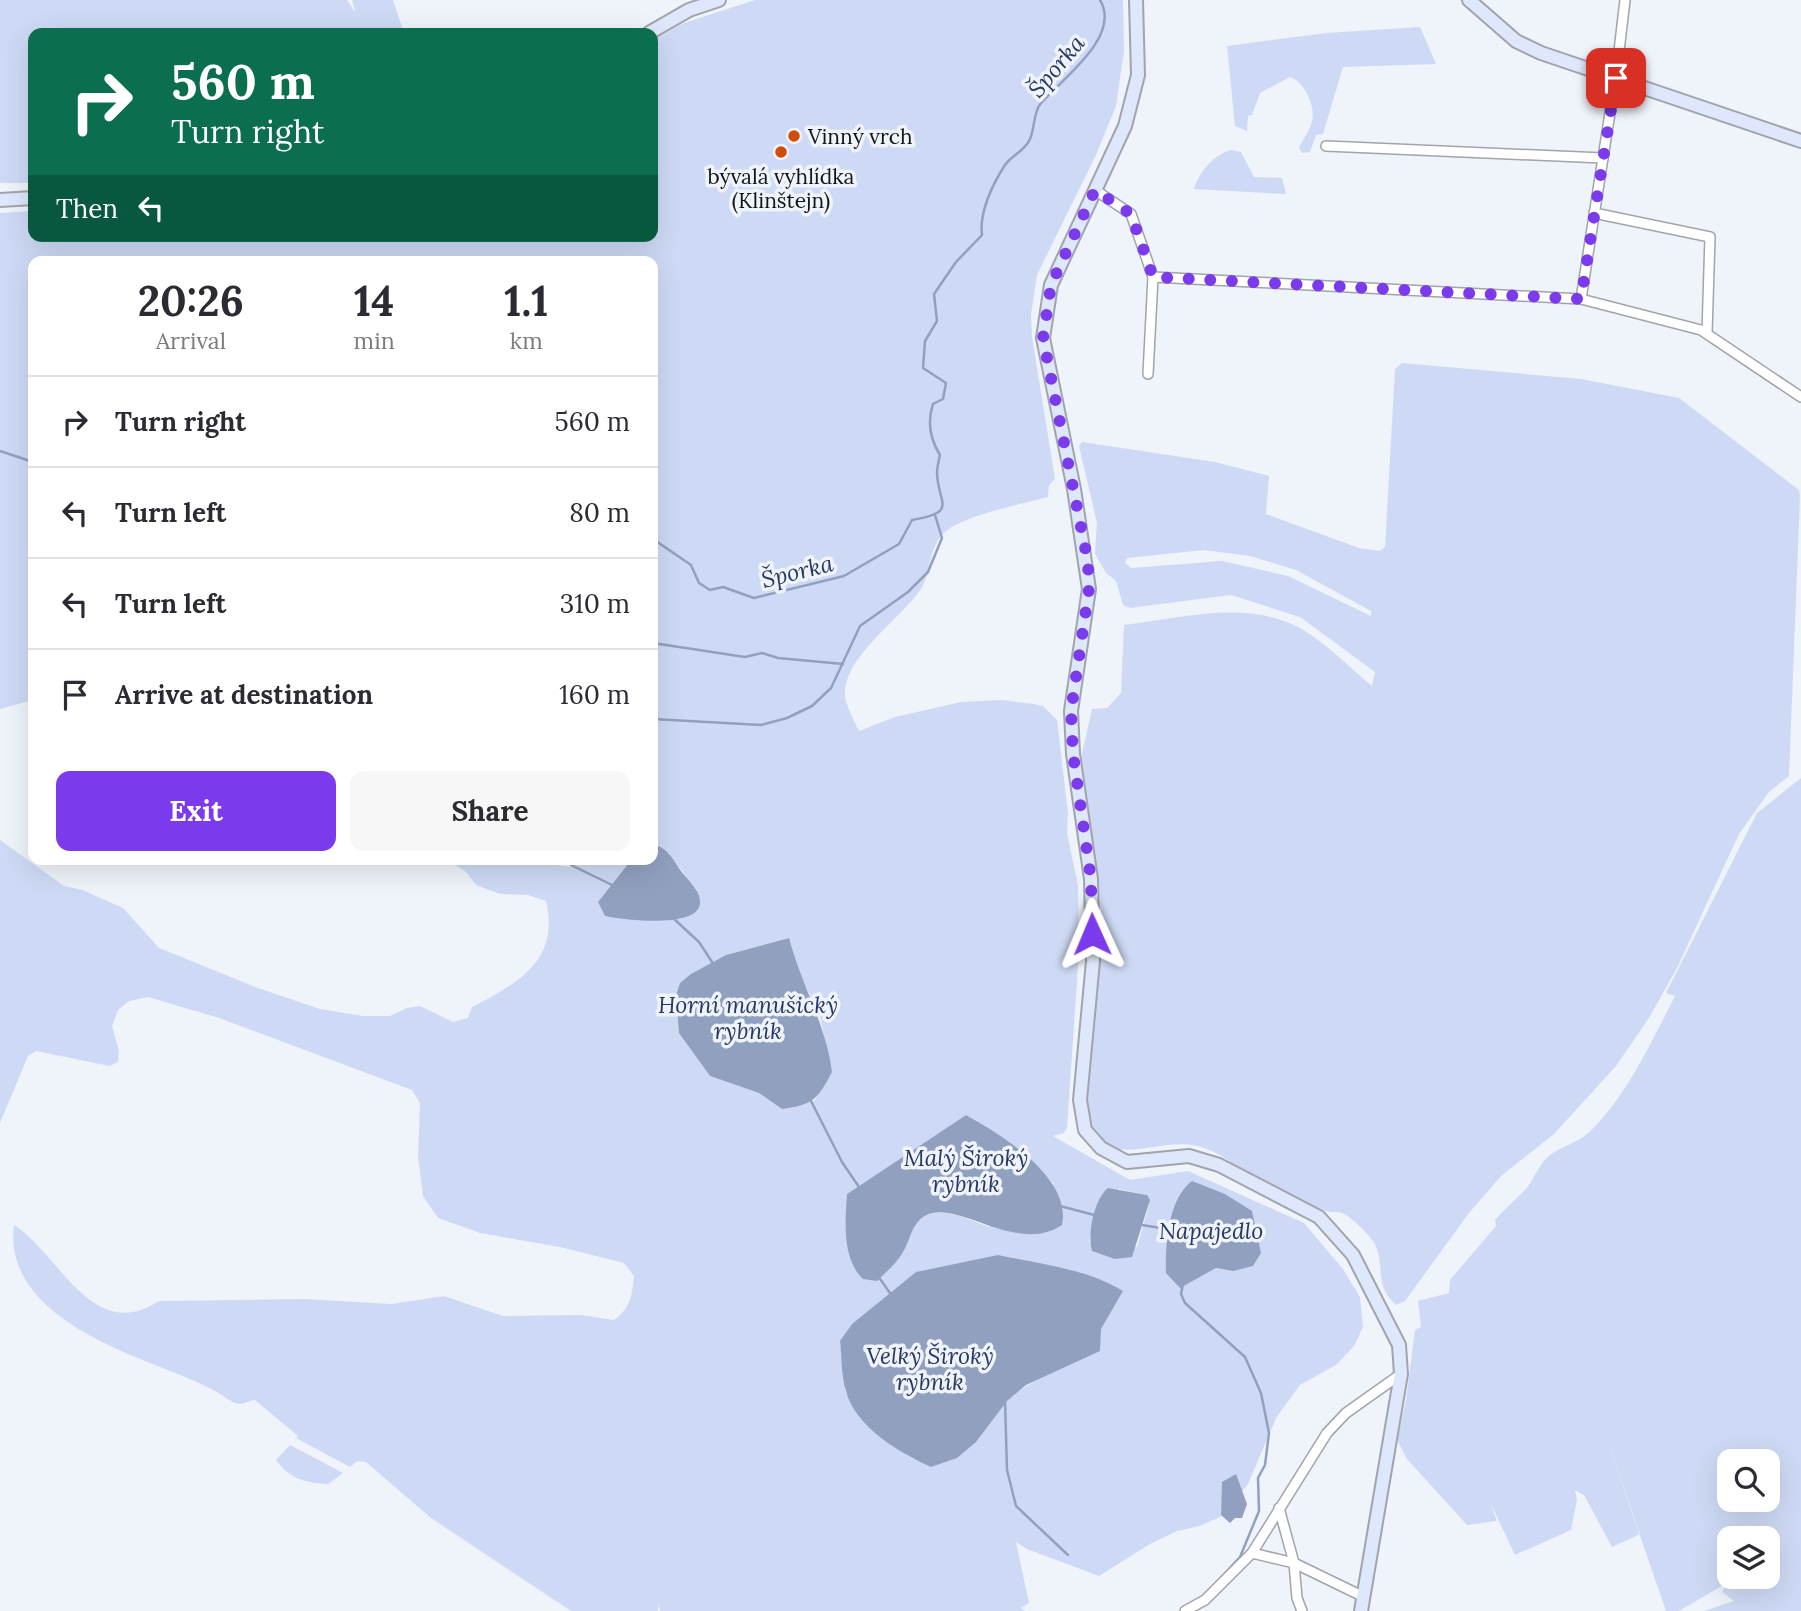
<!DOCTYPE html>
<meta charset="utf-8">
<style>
:root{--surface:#fff;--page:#f7f7f7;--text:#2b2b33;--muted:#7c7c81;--line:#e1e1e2;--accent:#7c3aed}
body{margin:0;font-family:Lora,serif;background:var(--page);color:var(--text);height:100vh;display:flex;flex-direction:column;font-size:26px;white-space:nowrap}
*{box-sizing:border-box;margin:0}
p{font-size:23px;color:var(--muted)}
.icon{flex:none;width:38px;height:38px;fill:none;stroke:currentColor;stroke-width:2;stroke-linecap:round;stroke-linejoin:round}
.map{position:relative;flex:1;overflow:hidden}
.side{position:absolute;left:28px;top:256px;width:630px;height:609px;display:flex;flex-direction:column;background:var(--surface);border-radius:14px;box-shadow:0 7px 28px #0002}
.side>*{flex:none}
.banner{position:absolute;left:28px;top:28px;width:630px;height:214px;border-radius:14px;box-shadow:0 7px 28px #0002;background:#0b6e4f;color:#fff;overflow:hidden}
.fabs{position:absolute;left:1717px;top:1449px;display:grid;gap:14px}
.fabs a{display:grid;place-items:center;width:63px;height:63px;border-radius:14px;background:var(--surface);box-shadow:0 7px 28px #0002;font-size:35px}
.pin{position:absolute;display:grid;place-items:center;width:60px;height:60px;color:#fff;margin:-30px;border-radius:14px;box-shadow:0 4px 10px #0006}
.me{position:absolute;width:77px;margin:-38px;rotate:359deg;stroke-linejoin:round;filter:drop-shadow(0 0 5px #0008)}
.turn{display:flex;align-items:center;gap:24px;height:147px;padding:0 28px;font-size:32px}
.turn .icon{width:91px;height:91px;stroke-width:2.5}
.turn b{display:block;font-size:49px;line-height:60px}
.then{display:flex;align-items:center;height:66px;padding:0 28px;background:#0003;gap:14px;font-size:26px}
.eta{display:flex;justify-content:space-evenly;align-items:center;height:119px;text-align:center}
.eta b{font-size:42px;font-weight:700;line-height:49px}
.primary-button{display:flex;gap:14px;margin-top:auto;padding:14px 28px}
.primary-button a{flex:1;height:80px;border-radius:14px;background:var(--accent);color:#fff;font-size:28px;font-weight:700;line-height:80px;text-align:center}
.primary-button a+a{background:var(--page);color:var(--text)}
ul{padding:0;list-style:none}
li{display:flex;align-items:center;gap:21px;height:91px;padding:0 28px;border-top:2px solid var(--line)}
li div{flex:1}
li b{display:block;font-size:26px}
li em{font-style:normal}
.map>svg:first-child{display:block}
</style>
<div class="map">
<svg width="1801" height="1611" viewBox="0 0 1801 1611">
<rect width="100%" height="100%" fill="#eff3fa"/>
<g fill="#cedaf5" fill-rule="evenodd">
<path d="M0 0H347L355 12 352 0H393L404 33H33V183H0Z"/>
<path d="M755 0H1123L1124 51 1116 106 1095 157 1037 275 1031 315 1032 337 1055 479 1049 485 1048 497C1022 504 966 515 946 531 928 546 932 571 921 589 900 619 848 654 845 690 844 704 853 718 859 731L895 717 961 702 1001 700 1034 704 1043 706 1057 720 1068 813 1067 833 1078 885 1079 951 1067 1128 1064 1133 1053 1136 1130 1180 1188 1171 1304 1223 1343 1269 1360 1297 1363 1327 1354 1346 1336 1365 1300 1385 1276 1418 1248 1484 1224 1515 1200 1526 1177 1531 1150 1544 1099 1576 1027 1549 1016 1542 1029 1603 1021 1608 1025 1611H660L658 1604V1611H571L431 1518 366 1462 357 1461 350 1467 296 1438 298 1436 255 1400C250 1400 244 1404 241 1404 235 1405 226 1398 222 1395 207 1386 190 1379 173 1372 112 1348 3 1309 14 1225 59 1253 92 1345 159 1301L303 1299 392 1304 444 1296 503 1316 581 1315 614 1320C631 1308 632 1295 634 1276L624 1263 560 1247 480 1233 438 1218 423 1196 418 1156 420 1103 412 1090 219 1018 148 997 129 1001 118 1010 112 1026 119 1051 118 1062 110 1066 36 1051 28 1056 0 1123V840L64 886 82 890 123 908 159 948 258 988 320 1009 363 1016H390L407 1008 420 1006 453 1022 468 1018 472 1007C519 983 560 960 546 901L528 895 500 894 476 885 466 872 446 859H526L570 867 586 859H632L598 902 605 916 680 919 697 890 668 853 653 846V261H33V700L0 709V213L33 211V236H653V40L684 23ZM788 938 798 971 819 1012 832 1072 814 1101 782 1109 759 1093 710 1076 693 1052 680 983 726 955ZM966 1115 1031 1161 1054 1184 989 1227C964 1218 931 1199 913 1228L847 1194ZM1184 1187 1258 1243 1261 1253 1233 1271 1216 1268 1192 1281ZM1119 1189 1147 1195 1149 1205 1137 1247 1089 1242 1098 1201ZM998 1255C1036 1262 1091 1270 1123 1291 1104 1323 1087 1345 1057 1368 1040 1380 1022 1386 1007 1401 976 1434 981 1450 931 1467L908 1456 888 1441 846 1393 840 1342 852 1324 872 1310Z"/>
<path d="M1420 27 1436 64 1343 67 1323 134 1316 135 1310 152 1302 153 1299 147C1304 138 1310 130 1312 121 1316 106 1304 81 1290 77L1260 93 1252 115 1248 116 1247 131 1235 126 1227 46 1326 33Z"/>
<path d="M1231 150 1241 152 1254 177 1282 178 1286 194 1194 189C1200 171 1213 155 1231 150Z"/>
<path d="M1402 363 1581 379 1679 398 1799 490 1800 496 1789 776 1769 792 1739 834 1677 968 1649 1018 1616 1066 1554 1134 1501 1176 1469 1213 1405 1301 1396 1305C1374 1286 1385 1268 1376 1246 1371 1236 1352 1217 1342 1213 1337 1211 1331 1213 1326 1211 1300 1203 1272 1186 1248 1173 1235 1166 1222 1154 1207 1149 1156 1128 1101 1188 1084 1099L1101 909 1081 758 1092 709 1107 708 1121 693 1124 625C1181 618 1246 599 1300 628 1326 643 1349 667 1372 686L1375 672 1300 617 1231 595 1130 608 1123 605 1116 581 1106 573 1095 554 1097 523 1079 446 1082 442 1215 462 1269 476 1266 514 1359 548 1380 551 1385 547 1395 369ZM1204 550 1250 556 1296 570 1371 611V616L1288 576 1222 561 1131 568 1125 563 1127 558Z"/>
<path d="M1801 778V1611H1704L1734 1601 1722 1592 1727 1583 1679 1611H1666L1603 1428 1640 1534 1612 1547 1584 1495 1575 1490 1577 1500 1571 1530 1515 1555 1490 1502 1497 1521 1467 1525 1407 1459 1397 1440 1406 1400 1415 1330 1421 1327 1418 1301 1449 1293 1450 1280 1496 1226 1495 1220C1503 1210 1523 1194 1529 1185 1536 1175 1539 1164 1550 1155 1562 1146 1577 1143 1588 1133 1624 1101 1653 1039 1675 996L1666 993 1757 813ZM1729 1461H1768V1500H1729ZM1729 1538H1768V1577H1729Z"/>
<path d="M290 1445 343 1473 328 1484C305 1483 290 1479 276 1460Z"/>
</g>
<g fill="#92a0bf">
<path d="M655 845C668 848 674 861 681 871 688 880 701 891 700 903 699 929 623 920 605 916L598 902 632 859H653Z"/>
<path d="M789 938C801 984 826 1024 832 1072 818 1099 813 1105 782 1109L759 1093 710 1076 679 1033 676 995 680 983 691 974 726 955Z"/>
<path d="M966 1115C1002 1135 1072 1178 1062 1225 1017 1256 955 1197 925 1216 911 1224 911 1239 903 1252 897 1263 886 1272 877 1281L863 1279C842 1259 845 1222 847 1194Z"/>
<path d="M1192 1181 1225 1194 1252 1211 1261 1253 1253 1266 1233 1271 1216 1268 1180 1288 1166 1273C1165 1245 1168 1199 1192 1181Z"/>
<path d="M1108 1188 1147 1195 1150 1200 1132 1257 1115 1259 1092 1251C1087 1234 1094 1199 1108 1188Z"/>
<path d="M998 1255C1038 1263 1088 1269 1123 1291L1101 1329 1100 1351 1026 1385 1007 1401 976 1442 957 1458 931 1467C900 1453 855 1427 846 1391 841 1376 842 1357 840 1341L852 1324 916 1272Z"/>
<path d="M1236 1474 1247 1504 1242 1518H1235L1230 1523 1221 1515 1222 1482Z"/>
</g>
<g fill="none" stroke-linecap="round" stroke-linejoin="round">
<g stroke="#92a0bf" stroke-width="2.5">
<path d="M0 451 33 462"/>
<path d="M653 539 691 565 699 583 710 590 723 587 754 598 844 576 899 544 912 520C959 512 938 504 937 473 937 467 939 460 940 455 930 439 927 422 933 404L943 399 946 383 923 368 925 341 937 321 934 294 956 262 982 235C979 213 992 185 1005 165 1011 156 1026 150 1030 139 1035 128 1033 112 1041 103 1062 79 1122 36 1100 0"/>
<path d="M653 643 745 657 762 653 778 658 843 664"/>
<path d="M653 719 761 725 787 718 812 706 831 688 860 626 908 592 928 572 942 538 935 515"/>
<path d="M571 865 612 885"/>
<path d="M673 918 699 942 714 965"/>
<path d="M811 1101 842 1162 859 1187"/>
<path d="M1060 1206 1098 1216"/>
<path d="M1142 1225 1173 1230"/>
<path d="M878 1276 892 1296"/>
<path d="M1183 1284 1181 1294 1185 1303 1245 1357 1261 1393 1269 1433 1265 1465 1258 1478 1259 1511 1240 1557 1215 1584"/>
<path d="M1005 1400 1007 1470 1016 1506 1068 1555"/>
<path d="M1200 1600 1211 1588"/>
</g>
<g stroke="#a1a4ab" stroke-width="12">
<g id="street">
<path d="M1326 146 1603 158"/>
<path d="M1095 190 1131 214 1153 277 1581 299 1701 330 1801 397"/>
<path d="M1594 213 1710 237 1707 333"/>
<path d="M1581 299 1617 68 1625 0"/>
<path d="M1148 374 1153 277"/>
<path d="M1279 1508 1294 1563 1297 1598 1302 1611"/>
<path d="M1252 1553 1294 1563 1362 1596"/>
<path d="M1185 1611 1205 1600 1252 1553 1327 1433 1346 1413 1401 1374"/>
</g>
</g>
<g stroke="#a1a4ab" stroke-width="16">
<g id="secondary">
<path d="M1136 0 1138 75 1125 126 1051 285 1043 338 1074 489 1089 589 1071 711 1073 754 1091 879 1093 961 1080 1100 1085 1130 1101 1148 1127 1162 1189 1156 1219 1165 1319 1217 1353 1255 1399 1345 1401 1374 1361 1611"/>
<path d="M1469 0 1516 41 1541 53 1801 141"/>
<path d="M649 33 689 10 719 0"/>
<path d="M0 200 33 198"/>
</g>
</g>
<use href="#street" stroke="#fff" stroke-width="9"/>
<use href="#secondary" stroke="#dee7fb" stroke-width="12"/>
</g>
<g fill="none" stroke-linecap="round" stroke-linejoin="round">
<path stroke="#7c3aed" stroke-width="12" stroke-dasharray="0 21.6" d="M1092 934 1091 879 1073 754 1071 711 1089 589 1088 562 1043 338 1051 285 1095 190 1131 214 1153 277 1581 299 1616 78"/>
</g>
<g fill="#d14c09" stroke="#eff3fa" stroke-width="2.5">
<circle cx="794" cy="136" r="7"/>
<circle cx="781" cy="152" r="7"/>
</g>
<g text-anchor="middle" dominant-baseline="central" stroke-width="7" stroke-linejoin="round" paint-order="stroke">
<g font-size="21" fill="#121416" stroke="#eff3fa" text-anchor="start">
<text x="808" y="136">Vinný vrch</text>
<text x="781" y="176" text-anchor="middle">bývalá vyhlídka<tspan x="781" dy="24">(Klinštejn)</tspan></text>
</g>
<g font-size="23" font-style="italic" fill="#273863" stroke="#eff3fa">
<text transform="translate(1056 66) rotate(-50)">Šporka</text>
<text transform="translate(797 571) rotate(-14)">Šporka</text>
<text x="748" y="1004">Horní manušický<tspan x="748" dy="26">rybník</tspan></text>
<text x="966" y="1157">Malý Široký<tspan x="966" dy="26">rybník</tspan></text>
<text x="1211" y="1230">Napajedlo</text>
<text x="930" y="1355">Velký Široký<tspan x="930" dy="26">rybník</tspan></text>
</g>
</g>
</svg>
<div class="fabs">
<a><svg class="icon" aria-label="search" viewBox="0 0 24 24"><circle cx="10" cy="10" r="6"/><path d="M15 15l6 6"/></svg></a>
<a><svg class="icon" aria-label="layers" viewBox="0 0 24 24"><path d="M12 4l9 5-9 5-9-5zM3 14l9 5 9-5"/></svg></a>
</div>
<div class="pin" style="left:1616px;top:78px;background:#d93025"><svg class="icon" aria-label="arrive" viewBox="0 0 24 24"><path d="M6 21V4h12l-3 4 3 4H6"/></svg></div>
<svg class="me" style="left:1092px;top:934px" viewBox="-20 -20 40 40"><path d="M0-17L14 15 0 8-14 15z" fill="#7c3aed" stroke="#fff" stroke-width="4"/></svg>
<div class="banner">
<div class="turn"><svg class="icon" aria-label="right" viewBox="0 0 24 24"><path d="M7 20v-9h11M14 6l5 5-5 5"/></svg><div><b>560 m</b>Turn right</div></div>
<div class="then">Then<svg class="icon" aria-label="left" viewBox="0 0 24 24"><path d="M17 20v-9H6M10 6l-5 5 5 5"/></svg></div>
</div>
<section class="side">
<div class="eta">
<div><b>20:26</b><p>Arrival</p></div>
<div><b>14</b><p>min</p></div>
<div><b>1.1</b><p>km</p></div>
</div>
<ul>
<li><svg class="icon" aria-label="right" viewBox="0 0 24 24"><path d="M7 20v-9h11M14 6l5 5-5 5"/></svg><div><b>Turn right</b></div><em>560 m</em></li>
<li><svg class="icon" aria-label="left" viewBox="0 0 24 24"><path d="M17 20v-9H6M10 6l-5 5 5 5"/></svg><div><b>Turn left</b></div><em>80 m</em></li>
<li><svg class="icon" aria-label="left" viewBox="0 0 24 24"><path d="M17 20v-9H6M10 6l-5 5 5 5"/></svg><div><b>Turn left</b></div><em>310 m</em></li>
<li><svg class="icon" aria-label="arrive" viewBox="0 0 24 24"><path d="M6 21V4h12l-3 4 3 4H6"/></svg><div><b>Arrive at destination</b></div><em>160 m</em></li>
</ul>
<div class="primary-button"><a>Exit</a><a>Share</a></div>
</section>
</div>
